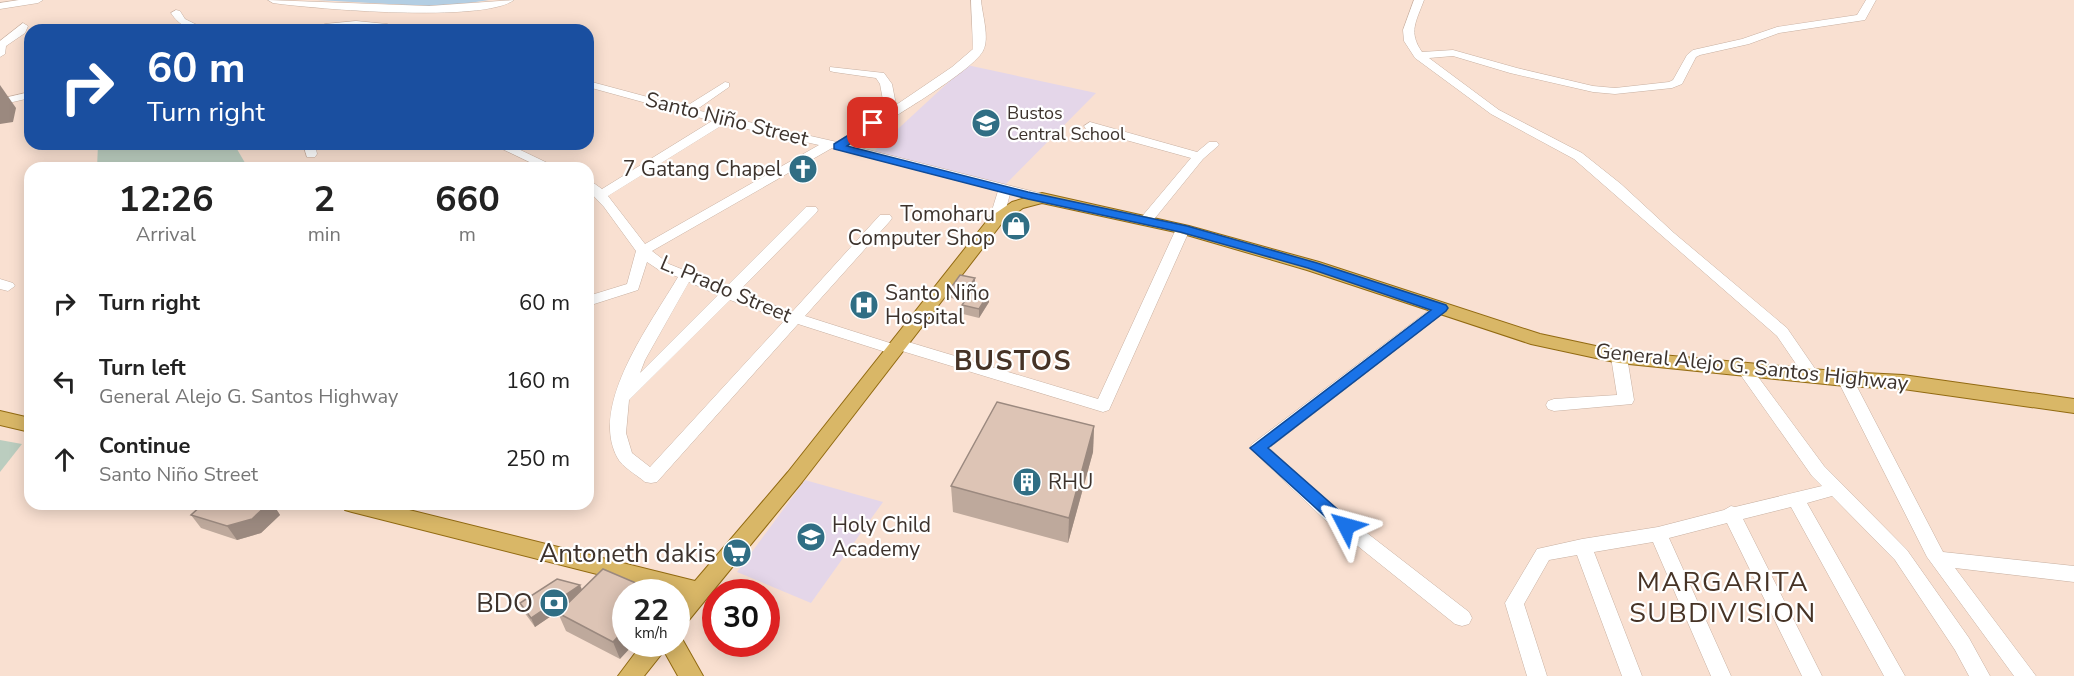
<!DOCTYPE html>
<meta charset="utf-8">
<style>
:root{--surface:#fff;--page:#f2f2f2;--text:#222;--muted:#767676}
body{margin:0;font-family:"Nunito Sans",sans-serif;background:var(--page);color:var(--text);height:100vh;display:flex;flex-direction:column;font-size:22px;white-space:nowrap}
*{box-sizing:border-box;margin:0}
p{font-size:20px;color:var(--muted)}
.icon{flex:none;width:33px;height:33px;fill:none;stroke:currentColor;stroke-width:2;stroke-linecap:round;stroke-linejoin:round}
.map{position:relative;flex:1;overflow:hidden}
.panel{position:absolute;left:24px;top:162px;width:570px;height:348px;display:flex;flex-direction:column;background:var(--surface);border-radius:18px;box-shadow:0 3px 15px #0003}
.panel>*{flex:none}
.guide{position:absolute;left:24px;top:24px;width:570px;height:126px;border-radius:18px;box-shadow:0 3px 15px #0003;background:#1a4fa0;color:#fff;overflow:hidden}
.speed{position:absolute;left:612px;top:579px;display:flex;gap:12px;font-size:30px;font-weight:700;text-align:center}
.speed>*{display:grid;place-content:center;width:78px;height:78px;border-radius:50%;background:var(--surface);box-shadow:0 3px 15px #0003;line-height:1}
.speed small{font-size:15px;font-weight:400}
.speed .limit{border:9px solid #d22;background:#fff;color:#111}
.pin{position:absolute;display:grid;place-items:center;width:51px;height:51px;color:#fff;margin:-26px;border-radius:12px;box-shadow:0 3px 9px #0006}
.me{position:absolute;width:66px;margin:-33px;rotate:309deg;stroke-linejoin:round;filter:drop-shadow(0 0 4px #0008)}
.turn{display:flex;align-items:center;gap:21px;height:126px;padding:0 24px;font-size:27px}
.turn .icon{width:78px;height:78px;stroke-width:2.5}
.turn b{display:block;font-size:42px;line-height:51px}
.eta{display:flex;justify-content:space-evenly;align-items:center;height:102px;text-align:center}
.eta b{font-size:36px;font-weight:700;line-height:42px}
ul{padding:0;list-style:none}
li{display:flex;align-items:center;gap:18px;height:78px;padding:0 24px}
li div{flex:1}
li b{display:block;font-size:22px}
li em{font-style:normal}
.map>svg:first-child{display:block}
</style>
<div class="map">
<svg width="2074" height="676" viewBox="0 0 2074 676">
<rect width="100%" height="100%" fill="#f9e0d1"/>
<g fill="#e4d6e9">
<path d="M967 65 1096 93 1004 186 873 152Z"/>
<path d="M805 480 883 502 811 603 737 572Z"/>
</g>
<g fill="#bbcdbf">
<path d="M98 144H234L248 168H97Z"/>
<path d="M0 440 22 444 0 472Z"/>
</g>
<path fill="#b3cee3" d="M317 0H489L442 7Z"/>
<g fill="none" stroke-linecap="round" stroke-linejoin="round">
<g stroke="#c8b0a1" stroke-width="1">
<g id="minor">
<path d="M19 0H43L38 3 0 9V3Z"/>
<path d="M268 0 429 6 514 0C483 23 316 9 273 3Z"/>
<path d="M971 0H981C982 14 990 38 983 51 970 74 876 127 849 145L1047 195 1048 198 1047 201 1042 202 1010 194 1003 220 996 224 989 220 998 191 832 148 652 251 669 264 726 287 806 207H816L818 210 816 213 738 292 792 312 880 215H890L892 218 890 221 805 316 893 344 900 340 905 341 1098 399 1176 229 1183 225 1188 226 1190 229 1109 410 1103 412 902 351 895 355 798 324 657 482 651 483 645 482C637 475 622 467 617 457 589 404 652 322 678 277L659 270 647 262 638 290 588 306V296L627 284 636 251 604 207 588 190V179L602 189 712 121 588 87V81L685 107 725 82 729 83V87L696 110 837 142 885 111 880 84 876 78 834 72 830 71V67L884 73 892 84 896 105 952 67 973 49ZM724 124 819 145 645 244 608 196ZM689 282 718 295 640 373 645 360ZM730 300 785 320 650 467 632 453 626 433 629 400Z"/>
<path d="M1414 0H1424C1416 22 1408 32 1422 52L1453 50 1517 68 1593 86 1615 88 1669 82 1673 80 1687 55 1693 50 1742 39 1777 27 1857 15 1866 0H1876L1865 20 1779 33 1749 44 1700 55 1696 57 1682 84 1672 88 1615 94 1593 92 1510 73 1453 56 1429 58 1499 110 1582 153 1621 184 1674 233 1787 328 1820 376 1817 380H1807L1777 336 1574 159 1491 114 1415 58 1404 41 1403 30Z"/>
<path d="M176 10 180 11 185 19 207 30C191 30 180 27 171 13Z"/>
<path d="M356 21 387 24 403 30 356 27 309 30 325 24Z"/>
<path d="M23 23 28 26 25 33 6 46 5 54 0 57V41Z"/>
<path d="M144 25 152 30H140V26Z"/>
<path d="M30 92V98L0 105V99Z"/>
<path d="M1090 122 1197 152 1209 142H1217L1219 145 1203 159 1151 223 1146 224 1139 220 1191 158 1086 129 1084 126Z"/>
<path d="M303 144H315L317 154 315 157H307Z"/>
<path d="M492 144H508L558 168H542Z"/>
<path d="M0 279 13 283 15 286 8 291 0 289Z"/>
<path d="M1441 303 1448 308 1446 311 1269 448 1336 509 1469 612 1472 618 1469 624 1462 626 1455 624 1324 519 1250 448 1252 444 1436 305Z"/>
<path d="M1619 352 1627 357 1634 400 1632 404 1554 411 1548 409 1546 405 1548 401 1554 399 1617 395 1611 357Z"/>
<path d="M1745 365 1750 366 1824 466 1907 550 1969 638 1990 676H1969L1955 650 1895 560 1832 496 1807 503 1905 676H1884L1791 507 1743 519 1822 676H1802L1727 523 1669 538 1731 676H1711L1653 542 1594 552 1642 676H1622L1577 555 1549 560 1524 604 1547 676H1527L1505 603 1537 549 1582 539 1658 527 1724 510 1731 506 1735 507 1822 486 1812 476 1740 374 1737 370 1740 366Z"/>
<path d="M1845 374 1851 375 1853 379 1943 552 2074 566V582L1955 568 2036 676H2014L1927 557 1837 379 1839 375Z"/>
</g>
</g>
<g stroke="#926a11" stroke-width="2">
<g id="major">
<path d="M1042 193 1189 226 1319 262 1540 334 1619 351 1845 372 1903 375 2074 399V413L1903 389 1845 386 1619 363 1531 344 1307 270 1180 233 1042 203 1023 208 1002 223 802 482 684 626 676 629V602L682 596 676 592H668L352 512 345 510 342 504H385L695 581 788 472 990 217 1012 202Z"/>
<path d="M0 411 30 418V432L0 425Z"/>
<path d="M676 635 681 637 703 676H678L664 651 644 676H618L642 644H676Z"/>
</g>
</g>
<use href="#minor" fill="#fff" fill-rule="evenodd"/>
<use href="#major" fill="#d9b767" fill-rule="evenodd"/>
</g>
<g fill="#bea99c">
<path d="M975 287 974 290 989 302 979 318 963 314 962 305 965 301 951 298 950 289Z"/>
<path d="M1094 426 1093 452 1068 543 953 512 951 486Z"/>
<path d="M203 504H273L280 515 261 533 237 540 201 528 191 515Z"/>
<path d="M603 569 620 659 566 631 558 613 565 606 535 627 524 612 520 603 582 590Z"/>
</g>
<g fill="#9b897f">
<path d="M0 85 16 108 13 122 0 124Z"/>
<path d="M975 278V287L966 301V293Z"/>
<path d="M989 293V302L979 318V309Z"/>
<path d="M1094 426 1093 452 1068 543 1069 518Z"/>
<path d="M268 504H273L280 515 261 533 237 540 227 526Z"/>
<path d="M580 585 584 594 535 627 531 618Z"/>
<path d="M626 628V644H634L620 659 613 642Z"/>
</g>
<g fill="#ddc4b5" stroke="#9b897f" stroke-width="1.5">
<path d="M960 275 975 278 966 293 950 289Z"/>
<path d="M973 290 989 293 979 309 962 305Z"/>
<path d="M997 402 1094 426 1069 518 951 486Z"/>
<path d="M203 504H268L252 519 227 526 191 515Z"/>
<path d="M603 569 657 592H626V628L613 642 558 613Z"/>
<path d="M557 579 580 585 531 618 520 603Z"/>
</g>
<path fill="#1a73e8" stroke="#114b97" stroke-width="1.5" d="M873 120 879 123 877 125 847 146 1028 192 1187 226 1317 263 1446 305 1448 308 1446 311 1268 448 1352 522 1354 526 1352 531 1346 533 1341 531 1250 448 1431 310 1308 268 1180 232 1028 199 834 149V144Z"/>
<defs>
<g id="school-disc" transform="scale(1.5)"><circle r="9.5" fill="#306e84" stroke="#fff"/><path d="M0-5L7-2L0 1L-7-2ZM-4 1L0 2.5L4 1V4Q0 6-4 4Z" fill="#fff"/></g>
<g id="church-disc" transform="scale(1.5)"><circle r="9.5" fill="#306e84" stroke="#fff"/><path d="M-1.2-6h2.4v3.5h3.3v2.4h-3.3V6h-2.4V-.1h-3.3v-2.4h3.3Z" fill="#fff"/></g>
<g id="shop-disc" transform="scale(1.5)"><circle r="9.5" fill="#306e84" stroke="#fff"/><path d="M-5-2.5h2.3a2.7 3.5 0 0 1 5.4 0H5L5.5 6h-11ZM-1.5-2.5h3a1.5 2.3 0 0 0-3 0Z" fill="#fff"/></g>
<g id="hospital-disc" transform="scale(1.5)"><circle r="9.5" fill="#306e84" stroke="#fff"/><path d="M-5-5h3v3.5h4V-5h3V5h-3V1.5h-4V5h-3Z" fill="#fff"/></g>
<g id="building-disc" transform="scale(1.5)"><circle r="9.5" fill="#306e84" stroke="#fff"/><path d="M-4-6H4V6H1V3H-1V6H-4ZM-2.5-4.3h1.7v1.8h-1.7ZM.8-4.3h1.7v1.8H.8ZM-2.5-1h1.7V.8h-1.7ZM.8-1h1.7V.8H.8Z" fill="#fff"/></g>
<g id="supermarket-disc" transform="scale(1.5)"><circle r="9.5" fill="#306e84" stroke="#fff"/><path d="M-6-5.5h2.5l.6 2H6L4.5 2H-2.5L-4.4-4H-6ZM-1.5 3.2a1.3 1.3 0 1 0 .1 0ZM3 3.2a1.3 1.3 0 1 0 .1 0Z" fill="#fff"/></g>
<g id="bank-disc" transform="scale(1.5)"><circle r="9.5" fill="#306e84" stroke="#fff"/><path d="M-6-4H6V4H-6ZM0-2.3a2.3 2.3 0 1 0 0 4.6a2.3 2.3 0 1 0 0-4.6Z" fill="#fff"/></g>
</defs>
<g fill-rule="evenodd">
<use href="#school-disc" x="986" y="123"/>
<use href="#church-disc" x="803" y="169"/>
<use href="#shop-disc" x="1016" y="226"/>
<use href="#hospital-disc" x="864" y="305"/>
<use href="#building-disc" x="1027" y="482"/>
<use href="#school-disc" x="811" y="537"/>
<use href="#supermarket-disc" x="737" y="553"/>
<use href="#bank-disc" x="554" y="603"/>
</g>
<g text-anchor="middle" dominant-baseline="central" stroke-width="4.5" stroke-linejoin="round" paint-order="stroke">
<g font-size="18" fill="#3d332d" stroke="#fff" text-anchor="start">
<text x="1007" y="113">Bustos<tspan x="1007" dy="21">Central School</tspan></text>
</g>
<g font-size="21" fill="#3d332d" stroke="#fff">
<text transform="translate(727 119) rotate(14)">Santo Niño Street</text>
<text transform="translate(726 289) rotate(23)">L. Prado Street</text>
<text transform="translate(1752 367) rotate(6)">General Alejo G. Santos Highway</text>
</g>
<g font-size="21" fill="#3d332d" stroke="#fff" text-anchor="start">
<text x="782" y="169" text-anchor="end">7 Gatang Chapel</text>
<text x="995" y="214" text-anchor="end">Tomoharu<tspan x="995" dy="24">Computer Shop</tspan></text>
<text x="885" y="293">Santo Niño<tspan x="885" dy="24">Hospital</tspan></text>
<text x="1048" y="482">RHU</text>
<text x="832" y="525">Holy Child<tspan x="832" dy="24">Academy</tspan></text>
</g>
<g font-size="26" fill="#3d332d" stroke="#fff" text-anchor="end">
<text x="716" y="553">Antoneth dakis</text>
<text x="533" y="603">BDO</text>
</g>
<g font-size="27" font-weight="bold" letter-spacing="1.5" fill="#463326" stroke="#fff">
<text x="1013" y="361">BUSTOS</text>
</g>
<g font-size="27" letter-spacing="1.5" fill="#463326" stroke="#fff">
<text x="1723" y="582">MARGARITA<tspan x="1723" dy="31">SUBDIVISION</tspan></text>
</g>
</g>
</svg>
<div class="speed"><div>22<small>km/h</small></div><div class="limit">30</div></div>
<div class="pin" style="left:873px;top:123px;background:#d93025"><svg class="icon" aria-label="arrive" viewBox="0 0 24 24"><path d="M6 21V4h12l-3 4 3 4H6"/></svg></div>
<svg class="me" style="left:1346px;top:526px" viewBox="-20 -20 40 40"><path d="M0-17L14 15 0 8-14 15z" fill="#1a73e8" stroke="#fff" stroke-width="4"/></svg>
<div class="guide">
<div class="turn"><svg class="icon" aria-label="right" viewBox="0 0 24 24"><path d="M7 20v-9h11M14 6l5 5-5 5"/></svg><div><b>60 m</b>Turn right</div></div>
</div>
<section class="panel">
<div class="eta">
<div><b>12:26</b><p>Arrival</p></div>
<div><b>2</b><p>min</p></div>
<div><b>660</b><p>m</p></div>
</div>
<ul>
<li><svg class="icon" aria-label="right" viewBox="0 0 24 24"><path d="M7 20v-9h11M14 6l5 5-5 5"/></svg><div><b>Turn right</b></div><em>60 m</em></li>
<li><svg class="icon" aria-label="left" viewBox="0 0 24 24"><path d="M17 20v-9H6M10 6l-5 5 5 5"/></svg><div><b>Turn left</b><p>General Alejo G. Santos Highway</p></div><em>160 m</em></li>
<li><svg class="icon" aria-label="ahead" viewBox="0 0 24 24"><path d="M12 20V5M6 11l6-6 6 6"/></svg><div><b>Continue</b><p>Santo Niño Street</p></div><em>250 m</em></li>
</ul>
</section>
</div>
